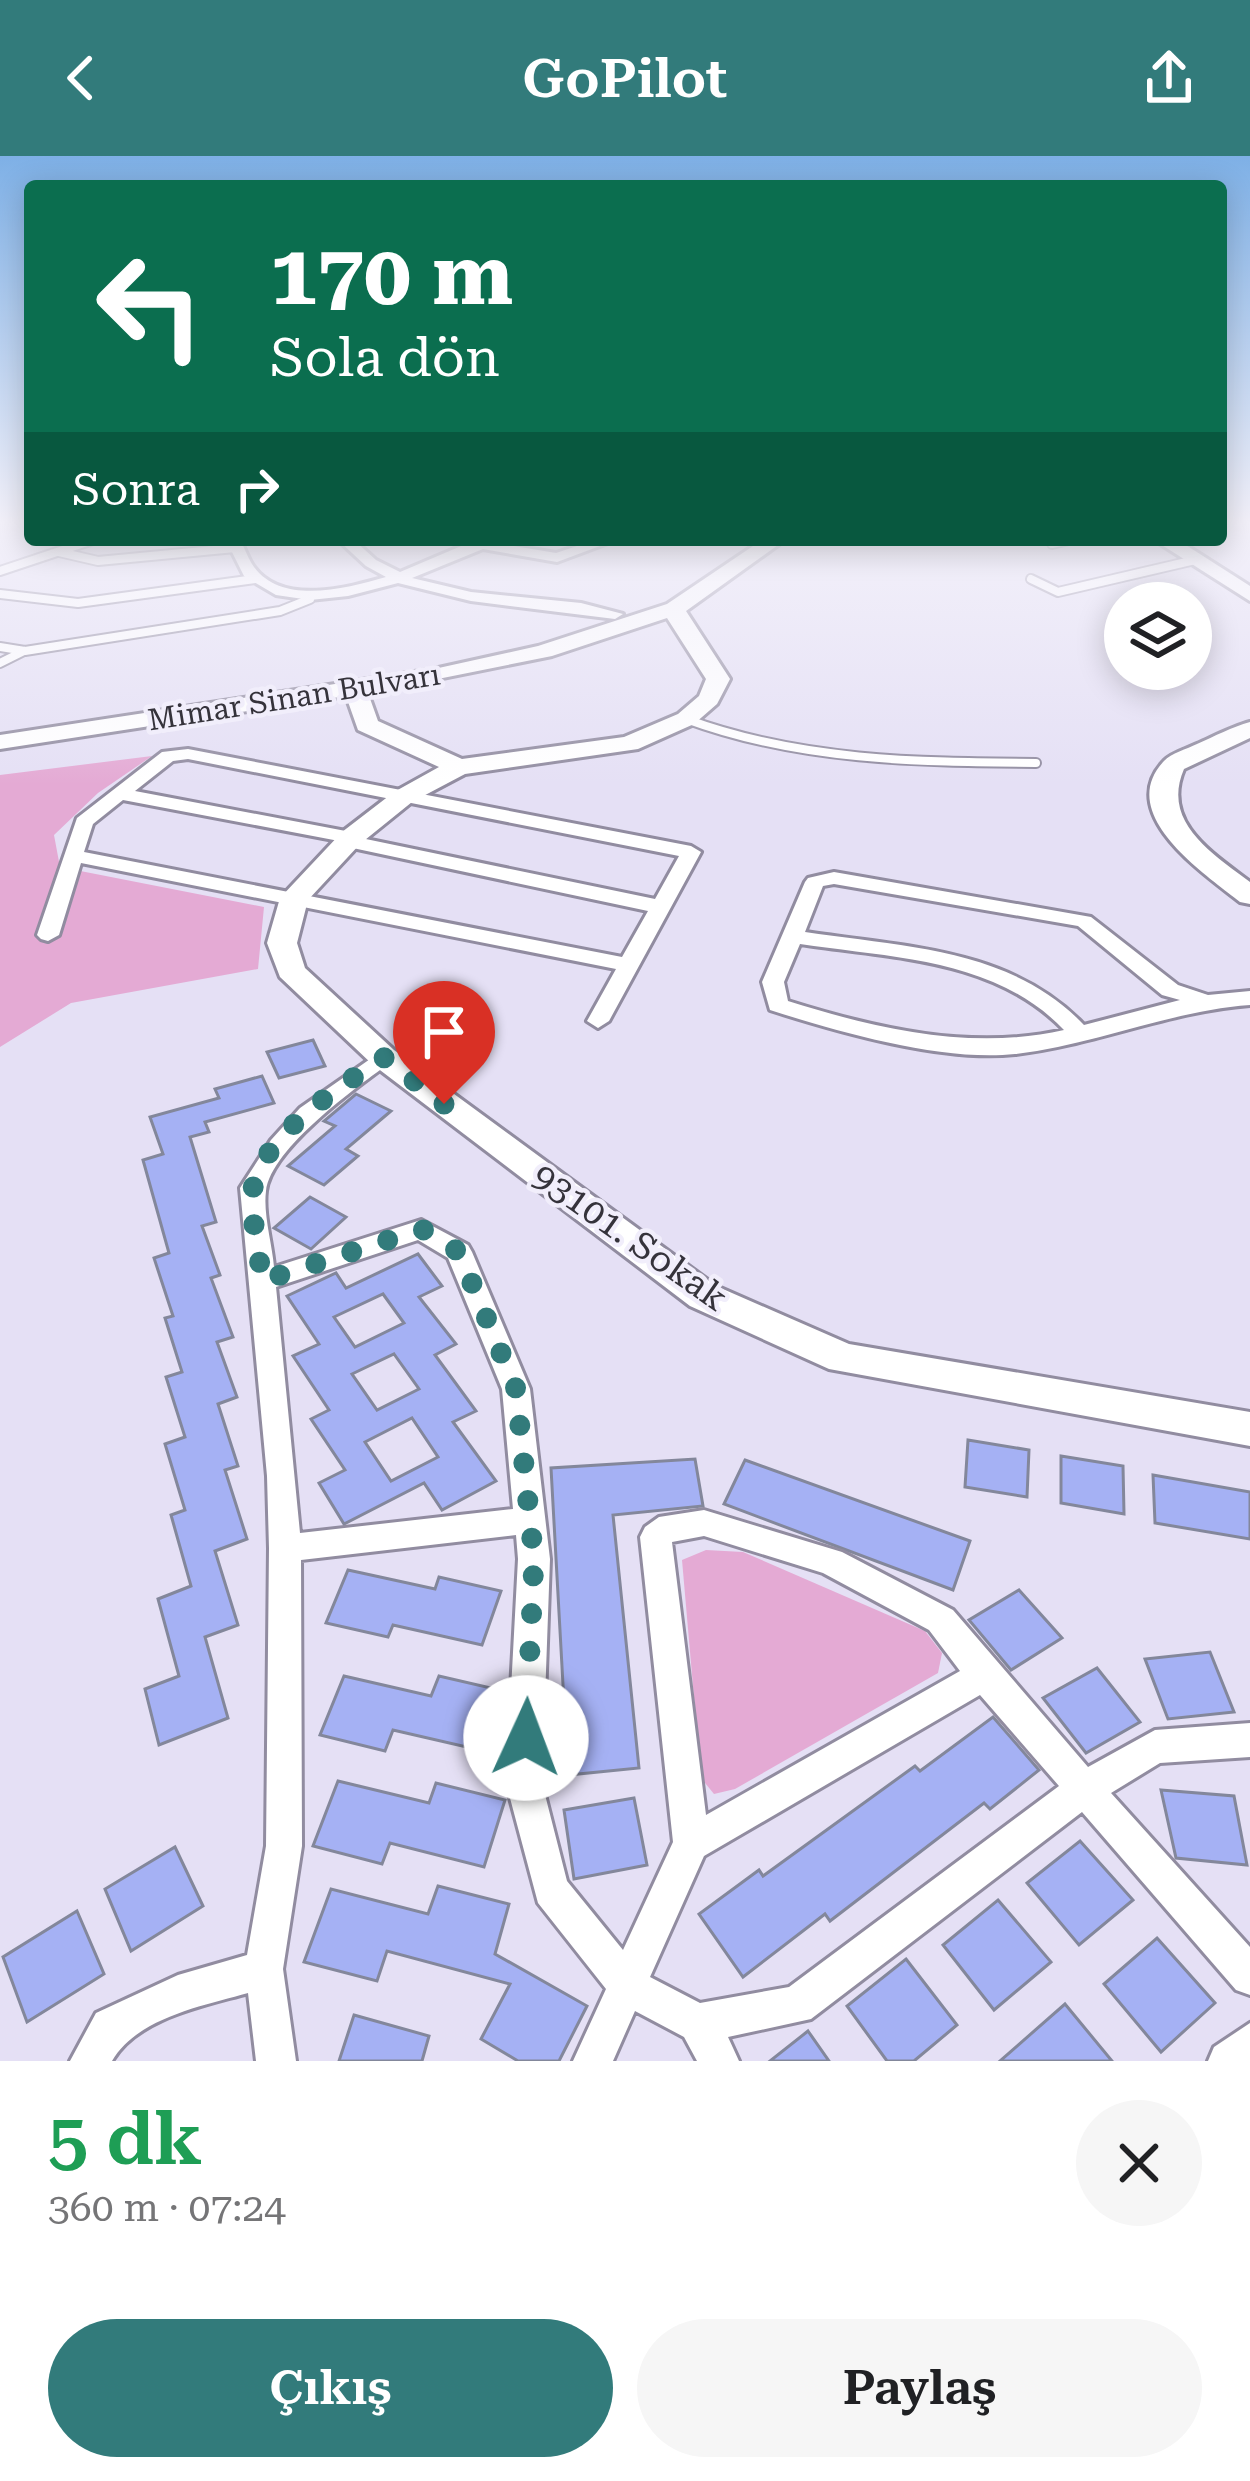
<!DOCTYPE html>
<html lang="tr">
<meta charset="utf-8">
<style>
:root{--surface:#fff;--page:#f6f6f6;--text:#202124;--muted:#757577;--accent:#327b7b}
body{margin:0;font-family:"Roboto Serif",serif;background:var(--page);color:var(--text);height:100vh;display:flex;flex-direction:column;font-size:45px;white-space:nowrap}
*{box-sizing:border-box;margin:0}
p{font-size:39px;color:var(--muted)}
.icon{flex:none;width:66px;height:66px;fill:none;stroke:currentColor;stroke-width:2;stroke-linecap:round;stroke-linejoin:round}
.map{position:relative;height:1905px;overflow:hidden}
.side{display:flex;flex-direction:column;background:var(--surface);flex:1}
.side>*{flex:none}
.banner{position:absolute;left:24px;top:24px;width:1203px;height:366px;border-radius:12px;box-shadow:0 6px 30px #0003;background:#0b6e4f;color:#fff;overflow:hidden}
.controls{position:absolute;left:1104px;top:426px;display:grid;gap:24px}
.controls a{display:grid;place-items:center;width:108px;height:108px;border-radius:50%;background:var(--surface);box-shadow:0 6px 30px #0003;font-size:60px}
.pin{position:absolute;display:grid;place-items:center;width:102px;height:102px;color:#fff;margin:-123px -51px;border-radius:50% 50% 50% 0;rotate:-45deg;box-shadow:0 0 12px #0007}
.pin .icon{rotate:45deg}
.me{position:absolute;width:132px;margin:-66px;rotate:2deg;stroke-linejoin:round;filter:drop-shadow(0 0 9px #0008)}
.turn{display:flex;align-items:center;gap:42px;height:252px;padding:0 48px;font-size:54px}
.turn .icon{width:156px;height:156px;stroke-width:2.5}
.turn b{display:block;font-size:84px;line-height:102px}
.then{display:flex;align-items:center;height:114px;padding:0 48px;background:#0003;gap:24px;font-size:45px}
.round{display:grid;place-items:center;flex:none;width:126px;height:126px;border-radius:63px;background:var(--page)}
.summary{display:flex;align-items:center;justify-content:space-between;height:204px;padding:0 48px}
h1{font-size:72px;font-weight:600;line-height:90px;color:#1e9e55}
.button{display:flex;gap:24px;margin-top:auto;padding:24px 48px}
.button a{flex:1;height:138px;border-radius:72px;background:var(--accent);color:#fff;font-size:48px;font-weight:600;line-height:138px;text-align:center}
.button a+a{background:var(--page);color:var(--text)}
header{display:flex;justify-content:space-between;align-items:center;height:156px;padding:0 48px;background:var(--accent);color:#fff;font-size:54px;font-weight:600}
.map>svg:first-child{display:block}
</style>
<header><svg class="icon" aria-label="back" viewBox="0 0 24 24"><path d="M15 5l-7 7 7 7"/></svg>GoPilot<svg class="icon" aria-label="share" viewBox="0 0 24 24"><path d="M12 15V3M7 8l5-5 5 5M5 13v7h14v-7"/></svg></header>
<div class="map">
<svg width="1250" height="1905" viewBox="0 0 1250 1905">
<rect width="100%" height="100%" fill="#e5e0f5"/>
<g fill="#e4aad4">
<path d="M152 600 98 637 54 679 60 711 264 751 258 813 71 847 0 891V619Z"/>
<path d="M706 1394 743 1396 925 1475 942 1497 938 1517 735 1633 714 1638 701 1622 682 1404Z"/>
</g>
<g fill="#a5b1f4" stroke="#83879b" stroke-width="3" fill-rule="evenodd">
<path d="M313 884 325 910 279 922 267 896Z"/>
<path d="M262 920 274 947 205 966 209 976 190 981 216 1066 202 1070 220 1119 211 1122 233 1181 217 1186 237 1241 218 1248 238 1310 225 1314 247 1383 215 1395 238 1469 205 1481 228 1562 159 1589 145 1533 179 1520 158 1443 191 1430 171 1359 185 1354 165 1288 185 1281 166 1221 182 1216 165 1162 173 1160 154 1102 169 1097 143 1004 163 998 150 961 219 942 215 933Z"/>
<path d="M356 938 391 955 346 993 358 1000 324 1029 288 1010 335 970 324 965Z"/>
<path d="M310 1041 346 1061 311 1093 274 1072Z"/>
<path d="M418 1098 442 1130 419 1141 456 1188 435 1199 476 1255 453 1266 496 1325 442 1354 424 1327 344 1368 319 1327 345 1314 311 1263 329 1254 293 1200 319 1188 287 1140 336 1117 346 1132ZM383 1138 404 1167 355 1191 334 1161ZM394 1198 419 1233 377 1254 352 1218ZM412 1262 438 1301 391 1325 365 1286Z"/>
<path d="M968 1284 1029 1294 1027 1341 965 1331Z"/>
<path d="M1061 1300 1123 1310 1124 1358 1061 1347Z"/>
<path d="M695 1303 703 1350 613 1359 639 1612 568 1619 551 1312Z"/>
<path d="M745 1304 970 1385 953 1434 724 1348Z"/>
<path d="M1153 1319 1250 1336V1383L1155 1367Z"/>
<path d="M348 1414 435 1433 439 1421 501 1435 482 1489 393 1469 388 1481 326 1467Z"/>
<path d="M1019 1434 1062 1482 1011 1514 969 1464Z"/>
<path d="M1210 1496 1234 1556 1168 1563 1145 1503Z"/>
<path d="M1097 1512 1140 1566 1086 1597 1043 1542Z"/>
<path d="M344 1520 431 1540 439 1520 504 1535 484 1595 393 1574 385 1595 320 1579Z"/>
<path d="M993 1561 1039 1614 990 1653 984 1647 830 1765 825 1758 743 1821 699 1758 759 1714 763 1720 915 1610 920 1615Z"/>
<path d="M338 1625 429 1647 436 1627 505 1644 484 1711 390 1687 382 1708 313 1690Z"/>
<path d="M1161 1634 1234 1640 1247 1709 1176 1702Z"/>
<path d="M634 1642 647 1709 574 1723 564 1654Z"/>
<path d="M1080 1685 1133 1744 1079 1789 1027 1727Z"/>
<path d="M175 1691 203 1750 131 1795 105 1733Z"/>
<path d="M438 1730 509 1748 495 1798 587 1850 559 1905H518L481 1883 510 1828 387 1795 377 1825 304 1806 331 1733 428 1758Z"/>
<path d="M998 1744 1051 1806 994 1854 943 1789Z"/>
<path d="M77 1755 104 1818 27 1866 3 1801Z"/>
<path d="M1157 1782 1215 1847 1161 1896 1104 1828Z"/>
<path d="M906 1803 957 1869 914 1905H887L847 1850Z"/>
<path d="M1065 1848 1112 1905H1000Z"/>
<path d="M354 1859 429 1880 422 1905H339Z"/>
<path d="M808 1875 829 1905H770Z"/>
</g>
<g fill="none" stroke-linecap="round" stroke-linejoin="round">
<g stroke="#918ca0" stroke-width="12">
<g id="lane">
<path d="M1052 388 1069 384"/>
<path d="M59 396 98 405 235 392"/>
<path d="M0 415 93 384"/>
<path d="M1031 423 1058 436 1195 404"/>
<path d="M0 438 78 447 255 423"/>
<path d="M0 491 25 495 280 455 310 443"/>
<path d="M0 507 24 495"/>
<path d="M686 563C800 605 916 606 1036 607"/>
</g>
</g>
<g stroke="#918ca0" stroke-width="6">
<g id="street">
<path d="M226 384H240C245 392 248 403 254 411 283 450 347 432 386 421L366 410 338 384H354L376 404 400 416 473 385 498 384 496 387 556 397 595 384H616L557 406 483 393 412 422 471 436 581 447 623 458 615 463 471 445 398 427 348 440 310 444 276 439 244 420Z"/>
<path d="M188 593 691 690 701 696 609 865 598 872 587 865 616 813 81 707 59 779 48 785 41 783 37 779 77 662 162 596ZM188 603 679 700 655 743 361 682 351 676 135 635 173 605ZM123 644 339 685 348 691 648 755 622 801 84 696 93 668Z"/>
<path d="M834 716 1091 761 1178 829 1208 839 1250 835V849C1169 855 1095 889 1015 898 943 906 839 876 770 854L762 826 805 726 808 722ZM834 728 1078 770 1162 839 1180 844 1084 869C1011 792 904 791 805 776L823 730ZM800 788C892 802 995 802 1064 874 972 895 877 873 788 845L784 826Z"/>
<path d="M383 894 395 901 391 906C358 930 271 992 266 1035 263 1058 272 1087 274 1111L421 1064 468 1089 472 1096 530 1233 550 1403 542 1627 567 1725 623 1794 673 1686 640 1381 645 1371 659 1361 704 1354 842 1396 953 1454 1088 1611 1155 1574 1250 1567V1601L1160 1607 1111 1637 1250 1791V1839L1236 1834 1082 1656 811 1863 728 1881 739 1905H697L684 1881 635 1855 613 1905H573L606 1833 538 1747 506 1627 518 1403 516 1379 301 1404 302 1690 283 1813 296 1905H256L248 1837C202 1850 137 1862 112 1905H70L96 1857 178 1819 247 1799 266 1690 269 1392 267 1320 240 1032 271 984 300 952ZM418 1084 448 1102 502 1233 513 1353 300 1377 276 1131ZM704 1380 823 1417 929 1474 960 1515 706 1659 672 1386ZM980 1539 1059 1630 789 1831 700 1847 650 1821 704 1700Z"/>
<path d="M1250 1867V1905H1208L1214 1891Z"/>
</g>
</g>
<g stroke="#918ca0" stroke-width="6">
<g id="secondary">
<path d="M762 384H785L686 455 730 523 717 548 694 568 638 593 465 618 412 646 360 688 308 744 297 787 305 812 394 894 716 1130 849 1188 1250 1256V1290L829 1213 690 1150 372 908 280 821 267 787 280 742 342 676 394 636 439 611 358 574 346 540 0 593V579L434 513 538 490 667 448ZM667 462 706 523 699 540 678 558 624 581 462 603 378 565 368 537 552 500Z"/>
<path d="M1154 384H1178L1250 430V445Z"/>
<path d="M1250 566V582L1184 613C1161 666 1212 697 1250 726V748L1240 746C1205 718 1114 658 1164 605 1171 597 1187 593 1197 588 1215 580 1232 571 1250 566Z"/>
</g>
</g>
<use href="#lane" stroke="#fff" stroke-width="8"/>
<use href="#street" fill="#fff" fill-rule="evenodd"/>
<use href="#secondary" fill="#fff" fill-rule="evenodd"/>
</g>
<linearGradient id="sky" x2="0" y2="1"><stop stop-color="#7eb0e6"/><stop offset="0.58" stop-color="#f3f1fa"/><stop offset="1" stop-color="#f3f1fa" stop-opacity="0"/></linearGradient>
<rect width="1250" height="629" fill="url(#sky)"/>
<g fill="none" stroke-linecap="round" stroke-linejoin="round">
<path stroke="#327b7b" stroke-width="21" stroke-dasharray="0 37.8" d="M444 948 383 901C340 932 265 976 253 1032 249 1054 260 1101 262 1125L422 1073 459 1096 516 1233 534 1403 526 1582"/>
</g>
<g text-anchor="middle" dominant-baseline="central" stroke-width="9" stroke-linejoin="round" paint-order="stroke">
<g font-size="30" fill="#35333b" stroke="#f1eefb">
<text transform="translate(294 541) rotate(-9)">Mimar Sinan Bulvarı</text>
</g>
<g font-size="36" fill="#35333b" stroke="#f1eefb">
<text transform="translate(630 1081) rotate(35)">93101. Sokak</text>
</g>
</g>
</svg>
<div class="controls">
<a><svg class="icon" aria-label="layers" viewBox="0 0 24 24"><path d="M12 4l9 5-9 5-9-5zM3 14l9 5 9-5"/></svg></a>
</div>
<div class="pin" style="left:444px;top:948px;background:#d93025"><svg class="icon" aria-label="arrive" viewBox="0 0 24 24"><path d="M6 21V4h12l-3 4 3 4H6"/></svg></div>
<svg class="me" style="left:526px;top:1582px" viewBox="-20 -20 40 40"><circle r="19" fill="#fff"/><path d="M0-13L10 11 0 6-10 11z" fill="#327b7b"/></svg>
<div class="banner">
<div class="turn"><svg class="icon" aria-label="left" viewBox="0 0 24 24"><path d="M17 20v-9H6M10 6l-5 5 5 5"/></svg><div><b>170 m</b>Sola dön</div></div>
<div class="then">Sonra<svg class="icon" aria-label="right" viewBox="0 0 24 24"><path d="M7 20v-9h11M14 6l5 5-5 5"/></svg></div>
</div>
</div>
<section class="side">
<div class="summary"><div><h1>5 dk</h1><p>360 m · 07:24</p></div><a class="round"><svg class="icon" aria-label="close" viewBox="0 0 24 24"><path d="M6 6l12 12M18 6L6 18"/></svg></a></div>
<div class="button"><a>Çıkış</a><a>Paylaş</a></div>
</section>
